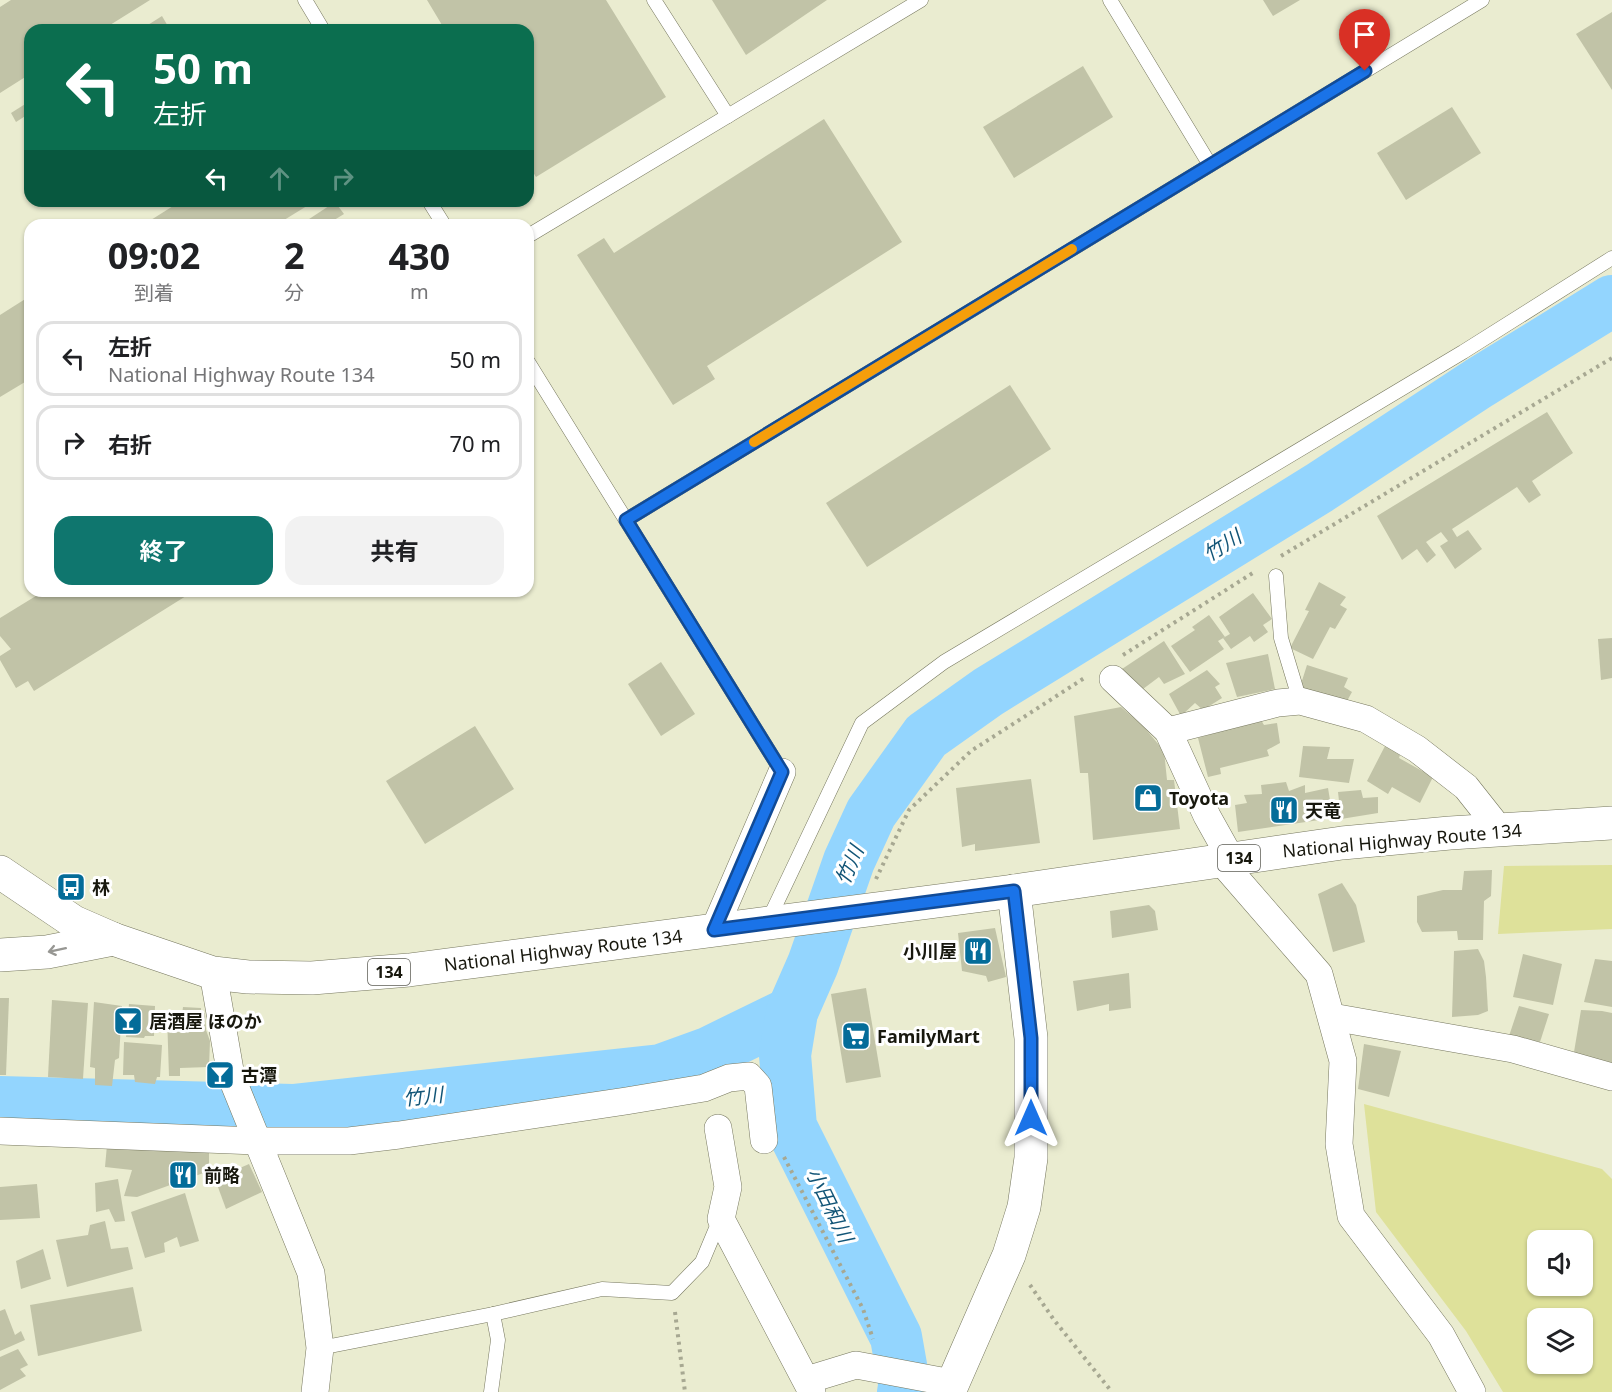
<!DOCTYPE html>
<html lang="ja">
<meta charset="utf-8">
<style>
:root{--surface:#fff;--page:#f2f2f2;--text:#202124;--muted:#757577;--line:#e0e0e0;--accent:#0f766e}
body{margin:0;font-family:"Noto Sans","Noto Sans JP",sans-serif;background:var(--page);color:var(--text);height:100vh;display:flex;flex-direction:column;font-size:22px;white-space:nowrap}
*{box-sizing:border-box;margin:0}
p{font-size:20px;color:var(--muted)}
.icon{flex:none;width:33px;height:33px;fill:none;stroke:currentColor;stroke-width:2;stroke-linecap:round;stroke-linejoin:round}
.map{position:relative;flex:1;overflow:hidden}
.sheet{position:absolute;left:24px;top:219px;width:510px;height:378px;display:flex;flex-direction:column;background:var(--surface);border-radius:18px;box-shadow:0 2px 4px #0004}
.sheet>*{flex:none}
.banner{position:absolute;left:24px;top:24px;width:510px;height:183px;border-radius:18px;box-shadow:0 2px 4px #0004;background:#0b6e4f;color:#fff;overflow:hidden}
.controls{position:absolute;left:1527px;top:1230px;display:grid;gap:12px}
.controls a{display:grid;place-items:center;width:66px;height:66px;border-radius:12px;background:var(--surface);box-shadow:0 2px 4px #0004;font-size:30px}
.pin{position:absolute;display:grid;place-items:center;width:51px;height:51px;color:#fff;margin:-62px -26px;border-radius:50% 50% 50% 0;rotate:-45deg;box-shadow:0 0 6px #0007}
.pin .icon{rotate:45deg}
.me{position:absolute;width:66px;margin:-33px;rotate:0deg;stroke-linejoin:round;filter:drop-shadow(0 0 4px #0008)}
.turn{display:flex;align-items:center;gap:21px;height:126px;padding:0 30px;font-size:27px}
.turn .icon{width:78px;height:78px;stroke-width:2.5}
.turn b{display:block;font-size:42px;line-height:51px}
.lanes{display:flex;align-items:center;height:57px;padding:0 30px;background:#0003;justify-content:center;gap:30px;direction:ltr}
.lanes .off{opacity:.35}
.eta{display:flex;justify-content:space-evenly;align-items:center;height:102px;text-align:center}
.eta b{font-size:36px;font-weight:700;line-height:42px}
.action{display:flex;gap:12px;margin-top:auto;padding:12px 30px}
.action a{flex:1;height:69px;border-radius:18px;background:var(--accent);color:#fff;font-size:24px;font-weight:700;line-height:69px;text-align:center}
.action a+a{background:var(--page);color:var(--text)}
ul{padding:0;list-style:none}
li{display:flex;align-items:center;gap:18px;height:75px;margin:0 12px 9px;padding:0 18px;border:3px solid var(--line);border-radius:18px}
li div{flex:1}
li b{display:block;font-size:22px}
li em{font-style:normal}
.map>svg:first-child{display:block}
</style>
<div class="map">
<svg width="1612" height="1392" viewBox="0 0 1612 1392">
<rect width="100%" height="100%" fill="#eaecd0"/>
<g fill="#dee19a" fill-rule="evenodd">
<path d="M1612 865V929L1498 934 1504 866Z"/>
<path d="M1364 1104 1602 1169 1612 1179V1392H1503L1466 1331 1376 1212ZM1538 1240H1582V1286H1538ZM1538 1318H1582V1364H1538Z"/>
</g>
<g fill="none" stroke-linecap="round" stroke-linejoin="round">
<g stroke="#93d5fe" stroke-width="52">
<path d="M0 1102 293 1110 661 1070 708 1053 792 1012"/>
<path d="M903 1392 905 1388 896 1337 791 1127 785 1055 792 1012 813 964 849 861 871 813 926 736 988 692 1319 488 1479 383 1612 301"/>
</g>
</g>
<g fill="#c1c3a7">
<path d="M11 0H150L102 30H30V74L0 93V7Z"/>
<path d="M427 0H606L666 97 536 177 528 164V30H445Z"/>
<path d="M712 0H827L746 55Z"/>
<path d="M1263 0H1300L1273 16Z"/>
<path d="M1612 12V90L1576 34Z"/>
<path d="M162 16 169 28 165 30H140Z"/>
<path d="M1083 66 1113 117 1014 178 983 127Z"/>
<path d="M30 101V113L16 122 11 113Z"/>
<path d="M1452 107 1481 153 1406 200 1377 153Z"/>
<path d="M824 119 902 242 707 366 715 379 673 405 577 255 604 238 614 253Z"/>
<path d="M181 201H315L276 225H143Z"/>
<path d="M335 202 344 214 326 225H300Z"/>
<path d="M30 296V379L0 397V315Z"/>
<path d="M1010 385 1051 449 867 567 826 503Z"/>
<path d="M1547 412 1573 453 1532 481 1541 495 1529 503 1517 487 1452 529 1457 537 1468 530 1482 549 1455 569 1440 546 1448 541 1441 532 1426 542 1436 555 1427 563 1417 549 1402 560 1377 516Z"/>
<path d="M1319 582 1346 597 1340 605 1347 609 1335 629 1330 627 1313 659 1290 648 1309 611 1305 610Z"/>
<path d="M44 591H194L34 691 28 681 16 688 0 660V656L11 649 0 636V618Z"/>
<path d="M1253 593 1272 619 1263 625 1268 632 1254 642 1250 636 1231 649 1223 638 1230 634 1219 617Z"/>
<path d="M1209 615 1225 637 1218 641 1224 649 1190 672 1171 646 1195 630 1192 627Z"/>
<path d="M1612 638V678L1601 680 1598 639Z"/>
<path d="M1164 641 1185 674 1164 684 1159 677 1143 689 1122 669Z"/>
<path d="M1268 654 1275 689 1237 697 1226 663Z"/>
<path d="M661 662 695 714 661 736 628 684Z"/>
<path d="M1307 665 1348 678 1344 687 1352 692 1347 701 1300 687Z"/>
<path d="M1207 670 1220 684 1215 687 1222 698 1203 710 1195 703 1181 716 1169 694Z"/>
<path d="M1121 707 1144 727 1164 751 1167 780H1174L1180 829 1093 840 1088 773H1080L1074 716Z"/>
<path d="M1261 720 1264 725 1277 723 1280 743 1267 750 1269 756 1220 768 1221 774 1208 777 1198 738Z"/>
<path d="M475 726 514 789 425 844 386 781Z"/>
<path d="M1303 746 1330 747 1327 759H1354L1349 783 1299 777Z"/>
<path d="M1385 746 1401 752 1399 758 1433 777 1420 803 1392 787 1388 794 1367 781Z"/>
<path d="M1031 779 1040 843 975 851V844L962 847 956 788Z"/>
<path d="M1286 782 1289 791 1305 785V793L1328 788 1333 818 1238 832 1235 805 1247 803 1244 795 1262 794 1261 785Z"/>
<path d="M1361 790 1363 798 1378 797V813L1341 819 1338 792Z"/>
<path d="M1492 870 1491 896 1484 901 1483 940H1458L1457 931 1422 932 1417 922V896L1443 890H1462L1464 871Z"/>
<path d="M1342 883 1356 905 1365 942 1333 952 1318 894Z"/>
<path d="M1149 905 1155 911 1158 930 1112 938 1110 911Z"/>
<path d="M995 928 1006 977 988 982 986 976 962 971 958 933Z"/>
<path d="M1478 949 1484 961 1486 977 1488 1011 1478 1015 1452 1017 1454 951Z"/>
<path d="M1523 954 1562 964 1553 1005 1513 997Z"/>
<path d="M1595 959 1612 961V1007L1584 1002Z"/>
<path d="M1129 973 1131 1008 1109 1011V1004L1077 1011 1073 981Z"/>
<path d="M866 988 881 1077 846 1083 831 994Z"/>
<path d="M0 998H9L6 1075H0Z"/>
<path d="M52 1000 88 1003 83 1079 48 1077Z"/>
<path d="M94 1002 122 1006 119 1058 115 1060 112 1086 95 1085V1068L90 1067Z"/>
<path d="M129 1004 155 1006 154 1036H145L144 1038 126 1037Z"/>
<path d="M1519 1006 1549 1014 1540 1042 1509 1036Z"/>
<path d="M183 1007 201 1008V1012L205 1013 206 1030 210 1041 209 1067 180 1068V1076H169L167 1015H182Z"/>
<path d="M1581 1010 1602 1011 1612 1013V1068L1573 1058Z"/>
<path d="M124 1042 162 1045 160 1077H157L155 1084 135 1082 134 1075H123Z"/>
<path d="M1364 1044 1401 1051 1389 1097 1358 1089Z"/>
<path d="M107 1145 209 1152V1171L137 1197 124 1196 132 1170 105 1167Z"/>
<path d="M249 1164 262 1192 226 1209 215 1179Z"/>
<path d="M118 1179 125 1221 115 1222 109 1209 96 1212 95 1183Z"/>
<path d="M37 1184 40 1218 0 1220V1187Z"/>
<path d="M185 1193 199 1241 180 1247 177 1237 164 1243 165 1252 145 1258 131 1212Z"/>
<path d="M105 1221 111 1249 128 1247 133 1269 67 1287 56 1240 88 1235 90 1225Z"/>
<path d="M43 1249 51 1279 21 1289 16 1261Z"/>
<path d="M133 1287 142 1331 38 1356 30 1305Z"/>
<path d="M5 1309 15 1335 21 1331 25 1340 0 1351V1311Z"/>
<path d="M18 1349 28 1365 20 1369 26 1376 0 1390V1357Z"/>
</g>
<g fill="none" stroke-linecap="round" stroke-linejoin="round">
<g stroke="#76775e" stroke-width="15">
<g id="service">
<path d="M305 0 323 30"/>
<path d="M654 0 728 116"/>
<path d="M1110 0 1210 165"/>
<path d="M429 201 444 225"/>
<path d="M528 236 921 0"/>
<path d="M528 362 782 772"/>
<path d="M626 520 1482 0"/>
<path d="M1276 576 1281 638 1300 701"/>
<path d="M768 921 862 723 944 662 1463 352 1612 258"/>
<path d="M320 1348 493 1314 602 1289 672 1293 702 1262 720 1219"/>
<path d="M491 1392 498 1340 493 1314"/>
</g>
</g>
<g stroke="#76775e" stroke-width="28">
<g id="minor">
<path d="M1113 679 1168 731 1207 816 1231 859"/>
<path d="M1168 731 1278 703 1300 701 1366 719 1417 749 1466 787 1500 830"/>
<path d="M1220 860 1319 974 1343 1061 1339 1144 1351 1216 1441 1335 1472 1392"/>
<path d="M714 930 782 772"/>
<path d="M213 973 231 1076 311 1273 320 1348 315 1392"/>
<path d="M1332 1017 1513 1049 1612 1077"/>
<path d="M718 1128 728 1187 721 1219 812 1392"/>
<path d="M0 1131 257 1141H349L399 1135 626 1101 704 1088 729 1078 749 1076 758 1086 764 1140"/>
<path d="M807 1380 856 1365 952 1383"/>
</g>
</g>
<g stroke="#76775e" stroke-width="34">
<path id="tertiary" d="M949 1392 1009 1255 1024 1207 1031 1158V1038L1014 891"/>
</g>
<g stroke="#76775e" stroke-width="34">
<path id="primary" d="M0 955 47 952 113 939"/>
</g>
<g stroke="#76775e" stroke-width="34">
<path id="trunk" d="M0 872 74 922 113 939 213 973 248 977 312 978 409 970 1014 891 1342 843 1450 833 1612 823"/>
</g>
<g stroke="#a7a892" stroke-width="4" stroke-dasharray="3 4.5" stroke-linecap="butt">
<path d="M1281 556 1612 358"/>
<path d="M1123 655 1256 571"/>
<path d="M876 879 909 810 971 751 1086 677"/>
<path d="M784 1157 863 1309 873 1339"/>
<path d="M1030 1285 1054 1320 1112 1392"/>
<path d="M675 1312 685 1392"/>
</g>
<use href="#service" stroke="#fff" stroke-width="14"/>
<use href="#minor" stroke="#fff" stroke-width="27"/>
<use href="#tertiary" stroke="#fff" stroke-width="33"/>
<use href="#primary" stroke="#fff" stroke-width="33"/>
<use href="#trunk" stroke="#fff" stroke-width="33"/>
</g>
<defs><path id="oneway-shaft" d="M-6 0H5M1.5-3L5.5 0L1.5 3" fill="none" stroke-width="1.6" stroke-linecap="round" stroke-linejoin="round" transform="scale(1.5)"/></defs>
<use stroke="#979793" href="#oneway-shaft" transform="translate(57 950) rotate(168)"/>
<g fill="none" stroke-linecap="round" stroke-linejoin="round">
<g stroke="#114b97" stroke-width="15">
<path id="route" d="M1031 1118V1038L1014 891 714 930 782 772 626 520 1365 71"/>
</g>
<use href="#route" stroke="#1a73e8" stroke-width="10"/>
<path stroke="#f59e0b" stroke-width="10" d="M754 442 1072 249"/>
</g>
<defs>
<g id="shop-square" transform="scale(1.5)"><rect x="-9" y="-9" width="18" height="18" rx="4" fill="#046c99" stroke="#fff"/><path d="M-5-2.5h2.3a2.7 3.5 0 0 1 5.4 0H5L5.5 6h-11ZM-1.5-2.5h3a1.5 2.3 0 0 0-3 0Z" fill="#fff"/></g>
<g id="restaurant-square" transform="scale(1.5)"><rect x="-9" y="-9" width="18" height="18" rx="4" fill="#046c99" stroke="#fff"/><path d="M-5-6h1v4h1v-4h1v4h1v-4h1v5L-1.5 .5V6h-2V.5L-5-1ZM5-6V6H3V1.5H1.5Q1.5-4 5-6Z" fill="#fff"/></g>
<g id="bus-square" transform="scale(1.5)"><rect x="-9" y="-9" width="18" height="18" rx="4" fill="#046c99" stroke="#fff"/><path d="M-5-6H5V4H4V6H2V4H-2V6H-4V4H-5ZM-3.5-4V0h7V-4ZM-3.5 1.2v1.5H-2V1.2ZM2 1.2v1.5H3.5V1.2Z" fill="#fff"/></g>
<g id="bar-square" transform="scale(1.5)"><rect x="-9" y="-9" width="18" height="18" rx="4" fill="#046c99" stroke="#fff"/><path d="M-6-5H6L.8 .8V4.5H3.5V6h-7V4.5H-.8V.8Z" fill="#fff"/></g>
<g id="supermarket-square" transform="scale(1.5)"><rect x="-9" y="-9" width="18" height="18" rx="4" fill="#046c99" stroke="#fff"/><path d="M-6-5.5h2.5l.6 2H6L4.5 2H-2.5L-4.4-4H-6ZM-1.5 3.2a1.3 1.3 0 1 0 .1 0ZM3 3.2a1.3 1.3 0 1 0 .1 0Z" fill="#fff"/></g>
</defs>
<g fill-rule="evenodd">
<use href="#shop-square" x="1148" y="798"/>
<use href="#restaurant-square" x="1284" y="810"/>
<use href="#bus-square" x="71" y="887"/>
<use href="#restaurant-square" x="978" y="951"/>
<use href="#bar-square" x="128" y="1021"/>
<use href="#supermarket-square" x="856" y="1036"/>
<use href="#bar-square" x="220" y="1075"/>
<use href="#restaurant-square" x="183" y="1175"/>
</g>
<g text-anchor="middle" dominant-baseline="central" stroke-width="6" stroke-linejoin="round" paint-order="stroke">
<g fill="#fff" stroke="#5d5d56" stroke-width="1.5">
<rect x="1218" y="845" width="42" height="26" rx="4.5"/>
<rect x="368" y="959" width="42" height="26" rx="4.5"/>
</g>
<g font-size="16" font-weight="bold" fill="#18180e">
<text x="1239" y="858">134</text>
<text x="389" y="972">134</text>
</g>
<g font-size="18" font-weight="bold" fill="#18180e" stroke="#fff" text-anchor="start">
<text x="1169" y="798">Toyota</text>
<text x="1305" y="810">天竜</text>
<text x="92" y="887">林</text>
<text x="957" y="951" text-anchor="end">小川屋</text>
<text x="149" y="1021">居酒屋 ほのか</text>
<text x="877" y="1036">FamilyMart</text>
<text x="241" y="1075">古潭</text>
<text x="204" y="1175">前略</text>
</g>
<g font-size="18" fill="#18180e" stroke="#fff">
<text transform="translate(1402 840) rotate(-5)">National Highway Route 134</text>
<text transform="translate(563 950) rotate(-7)">National Highway Route 134</text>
</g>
<g font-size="20" font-style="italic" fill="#125577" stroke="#fff">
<text transform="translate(1222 545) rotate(-32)">竹川</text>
<text transform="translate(849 865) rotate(-67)">竹川</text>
<text transform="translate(423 1096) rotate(-6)">竹川</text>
<text transform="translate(830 1205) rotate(64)">小田和川</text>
</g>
</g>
</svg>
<div class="controls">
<a><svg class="icon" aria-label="sound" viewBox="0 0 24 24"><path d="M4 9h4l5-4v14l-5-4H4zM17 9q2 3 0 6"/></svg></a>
<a><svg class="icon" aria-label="layers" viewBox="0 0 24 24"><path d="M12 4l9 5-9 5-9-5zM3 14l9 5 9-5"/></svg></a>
</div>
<div class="pin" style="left:1365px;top:71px;background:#d93025"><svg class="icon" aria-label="arrive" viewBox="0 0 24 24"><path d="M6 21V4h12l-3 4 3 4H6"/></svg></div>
<svg class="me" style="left:1031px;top:1118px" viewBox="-20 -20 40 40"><path d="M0-17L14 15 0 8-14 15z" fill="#1a73e8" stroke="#fff" stroke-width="4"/></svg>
<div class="banner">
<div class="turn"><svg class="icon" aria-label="left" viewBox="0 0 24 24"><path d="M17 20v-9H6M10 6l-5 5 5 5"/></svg><div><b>50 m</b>左折</div></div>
<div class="lanes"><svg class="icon" aria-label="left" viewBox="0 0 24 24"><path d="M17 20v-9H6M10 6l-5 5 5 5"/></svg><svg class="icon off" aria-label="ahead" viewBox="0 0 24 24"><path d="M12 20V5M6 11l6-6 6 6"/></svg><svg class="icon off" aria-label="right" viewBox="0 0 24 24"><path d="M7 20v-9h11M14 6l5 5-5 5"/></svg></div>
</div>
<section class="sheet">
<div class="eta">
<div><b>09:02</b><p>到着</p></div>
<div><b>2</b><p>分</p></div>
<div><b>430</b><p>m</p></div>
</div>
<ul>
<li><svg class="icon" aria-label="left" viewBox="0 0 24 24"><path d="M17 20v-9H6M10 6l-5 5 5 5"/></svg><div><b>左折</b><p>National Highway Route 134</p></div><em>50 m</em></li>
<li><svg class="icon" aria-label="right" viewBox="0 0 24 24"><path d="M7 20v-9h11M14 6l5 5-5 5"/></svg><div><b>右折</b></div><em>70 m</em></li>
</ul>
<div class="action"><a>終了</a><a>共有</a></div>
</section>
</div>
